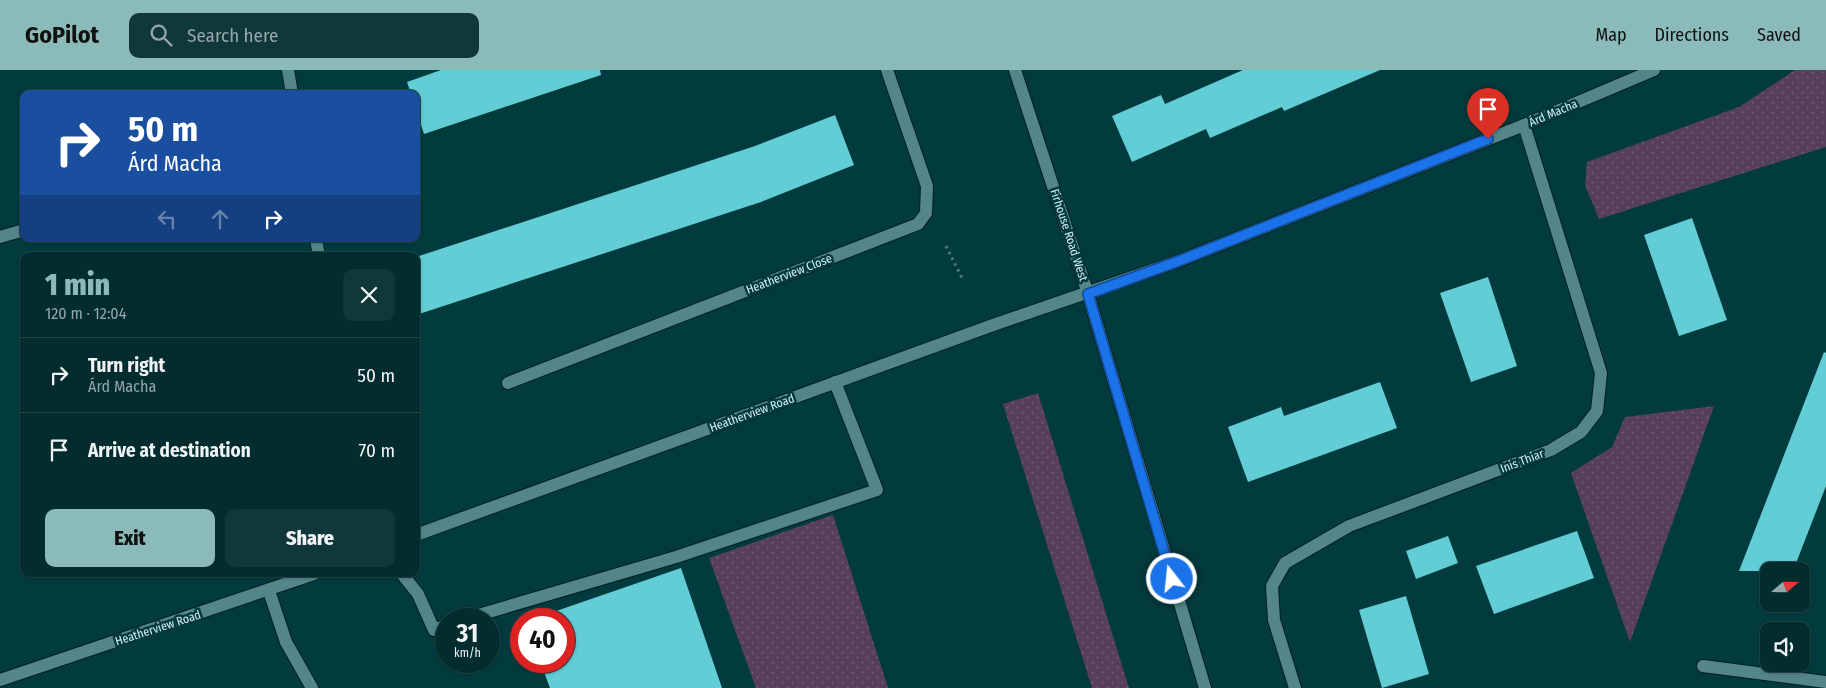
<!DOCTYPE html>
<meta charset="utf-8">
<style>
:root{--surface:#022c2e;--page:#10383a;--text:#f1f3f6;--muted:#96a7aa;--line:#23484a;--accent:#8bbbb9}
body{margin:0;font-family:"Fira Sans Condensed",sans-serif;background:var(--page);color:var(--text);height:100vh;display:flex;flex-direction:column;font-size:19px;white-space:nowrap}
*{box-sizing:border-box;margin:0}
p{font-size:16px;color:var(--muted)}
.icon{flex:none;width:28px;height:28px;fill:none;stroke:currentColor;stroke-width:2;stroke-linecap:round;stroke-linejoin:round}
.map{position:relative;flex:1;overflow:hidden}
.sheet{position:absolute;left:20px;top:182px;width:400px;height:325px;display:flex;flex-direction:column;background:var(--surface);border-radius:10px;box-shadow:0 1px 4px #0004,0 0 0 1px var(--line)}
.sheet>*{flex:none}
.hud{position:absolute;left:20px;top:20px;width:400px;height:152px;border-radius:10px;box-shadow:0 1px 4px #0004,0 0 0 1px var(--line);background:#1a4fa0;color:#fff;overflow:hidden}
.needle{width:32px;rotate:70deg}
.fabs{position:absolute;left:1760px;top:492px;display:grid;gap:10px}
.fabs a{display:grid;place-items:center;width:50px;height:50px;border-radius:10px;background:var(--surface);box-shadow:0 1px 4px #0004,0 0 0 1px var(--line);font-size:25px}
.speed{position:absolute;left:435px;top:538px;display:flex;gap:10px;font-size:25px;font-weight:700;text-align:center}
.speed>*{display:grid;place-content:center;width:65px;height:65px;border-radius:50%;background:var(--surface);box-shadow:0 1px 4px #0004,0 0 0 1px var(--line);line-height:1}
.speed small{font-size:12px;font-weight:400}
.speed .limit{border:8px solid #d22;background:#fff;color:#111}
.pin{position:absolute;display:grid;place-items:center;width:42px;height:42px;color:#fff;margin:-51px -21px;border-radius:50% 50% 50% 0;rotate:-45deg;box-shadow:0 0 5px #0007}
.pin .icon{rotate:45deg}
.me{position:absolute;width:55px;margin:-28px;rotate:344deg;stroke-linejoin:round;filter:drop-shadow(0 0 4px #0008)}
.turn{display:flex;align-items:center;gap:18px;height:105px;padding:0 25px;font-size:22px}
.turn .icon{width:65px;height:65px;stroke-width:2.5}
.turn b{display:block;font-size:35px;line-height:42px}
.lanes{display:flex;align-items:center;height:48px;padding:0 25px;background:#0003;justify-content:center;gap:25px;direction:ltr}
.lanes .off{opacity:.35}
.round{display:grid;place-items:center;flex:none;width:52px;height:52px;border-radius:10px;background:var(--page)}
.overview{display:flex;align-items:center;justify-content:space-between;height:85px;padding:0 25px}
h1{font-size:30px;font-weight:800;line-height:38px;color:var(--accent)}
.cta{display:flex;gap:10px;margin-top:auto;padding:10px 25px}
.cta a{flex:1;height:58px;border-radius:10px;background:var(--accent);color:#111;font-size:20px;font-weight:800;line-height:58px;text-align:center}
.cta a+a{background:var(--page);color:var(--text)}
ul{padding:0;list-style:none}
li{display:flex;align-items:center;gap:15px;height:75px;padding:0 25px;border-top:1px solid var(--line)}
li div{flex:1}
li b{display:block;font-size:19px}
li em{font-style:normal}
header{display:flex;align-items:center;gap:30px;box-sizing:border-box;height:70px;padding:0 25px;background:var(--accent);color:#111}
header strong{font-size:24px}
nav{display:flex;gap:28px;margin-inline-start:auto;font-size:18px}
.search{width:350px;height:45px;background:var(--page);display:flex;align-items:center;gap:12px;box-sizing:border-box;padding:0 18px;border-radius:10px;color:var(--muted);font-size:19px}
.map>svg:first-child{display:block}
</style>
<header>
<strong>GoPilot</strong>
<div class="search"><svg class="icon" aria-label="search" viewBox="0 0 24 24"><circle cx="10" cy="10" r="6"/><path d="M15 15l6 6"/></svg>Search here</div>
<nav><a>Map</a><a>Directions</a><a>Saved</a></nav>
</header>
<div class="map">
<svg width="1826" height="618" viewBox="0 0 1826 618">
<defs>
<pattern id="grass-dots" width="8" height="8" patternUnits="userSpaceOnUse" patternTransform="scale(1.25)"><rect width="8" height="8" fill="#583e5d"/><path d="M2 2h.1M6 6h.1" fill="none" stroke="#6f5a75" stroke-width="1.8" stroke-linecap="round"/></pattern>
</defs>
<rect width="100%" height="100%" fill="#023b3e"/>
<g fill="url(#grass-dots)">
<path d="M1795 0H1826V77L1599 149 1585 115 1587 92 1739 37Z"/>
<path d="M1038 323 1129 618H1092L1003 334Z"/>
<path d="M1714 336 1630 572 1571 403 1612 377 1625 347Z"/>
<path d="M833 445 888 618H756L709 488Z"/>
</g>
<g fill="#62cdd4">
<path d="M441 0H600L601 5 424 64 416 40V24H411L407 12Z"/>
<path d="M1243 0H1380L1284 41 1282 37 1210 68 1206 59 1132 92 1112 46 1161 25 1165 34Z"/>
<path d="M835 45 854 95 761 132 416 245V187L755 76Z"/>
<path d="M1692 148 1727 250 1679 266 1644 165Z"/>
<path d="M1488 207 1517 296 1471 312 1440 223Z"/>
<path d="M1824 282 1826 283V416L1793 501H1739Z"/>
<path d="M1380 312 1397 358 1248 412 1228 357 1281 337 1284 346Z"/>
<path d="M1577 461 1594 508 1494 544 1476 496Z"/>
<path d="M1448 466 1458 493 1416 509 1406 481Z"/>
<path d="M681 498 722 618H550L540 591H564V549H533Z"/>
<path d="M1406 526 1429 604 1382 618 1359 540Z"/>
</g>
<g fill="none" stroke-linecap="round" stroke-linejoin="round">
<g stroke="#051f20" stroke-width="14">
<g id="service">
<path d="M402 504 418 524 434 560 446 555"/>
<path d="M465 549 676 487 877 420 835 312"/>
</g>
</g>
<g stroke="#051f20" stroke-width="14">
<g id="minor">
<path d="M288 0 292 24"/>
<path d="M0 167 24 160"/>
<path d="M316 169 319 186"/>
<path d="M508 313 918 154 926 143 927 116 887 0"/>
<path d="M416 465 993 255 1176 192 1524 55 1654 0"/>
<path d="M269 521 286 572 312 618"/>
<path d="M1703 596 1826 612"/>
<path d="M0 610 314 504"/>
<path d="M1295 618 1274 550 1272 516 1285 493 1349 456 1551 380 1581 362 1597 341 1601 303 1524 55"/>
</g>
</g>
<g stroke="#051f20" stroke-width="14">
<path id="tertiary" d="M1015 0 1088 224 1205 618"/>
</g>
<path stroke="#4e7c7e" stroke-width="3" stroke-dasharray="2.5 4" stroke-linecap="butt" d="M946 176 962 208"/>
<use href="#service" stroke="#548689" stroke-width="12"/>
<use href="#minor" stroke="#548689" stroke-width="12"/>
<use href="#tertiary" stroke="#548689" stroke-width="12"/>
</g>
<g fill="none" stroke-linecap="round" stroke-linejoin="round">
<g stroke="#114b97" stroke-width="12">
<path id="route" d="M1172 509 1088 224 1176 192 1488 69"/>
</g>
<use href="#route" stroke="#1a73e8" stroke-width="9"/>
</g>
<g text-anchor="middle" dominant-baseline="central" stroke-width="5" stroke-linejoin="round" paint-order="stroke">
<g font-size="12" fill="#d5eef0" stroke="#023b3e">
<text transform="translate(1553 43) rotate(-23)">Árd Macha</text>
<text transform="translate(1069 165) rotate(72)">Firhouse Road West</text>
<text transform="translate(789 204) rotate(-21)">Heatherview Close</text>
<text transform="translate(752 343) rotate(-20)">Heatherview Road</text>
<text transform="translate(1522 391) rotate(-21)">Inis Thiar</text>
<text transform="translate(158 558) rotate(-18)">Heatherview Road</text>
</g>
</g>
</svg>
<div class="fabs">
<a><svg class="needle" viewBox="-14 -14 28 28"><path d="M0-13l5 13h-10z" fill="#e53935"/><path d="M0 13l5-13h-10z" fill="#96a7aa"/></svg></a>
<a><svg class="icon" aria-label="sound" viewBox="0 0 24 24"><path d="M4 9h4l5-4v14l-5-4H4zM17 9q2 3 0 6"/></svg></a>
</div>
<div class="speed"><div>31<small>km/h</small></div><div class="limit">40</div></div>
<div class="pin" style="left:1488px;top:69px;background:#d93025"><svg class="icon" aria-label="arrive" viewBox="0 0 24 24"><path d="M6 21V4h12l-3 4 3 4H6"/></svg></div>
<svg class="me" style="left:1172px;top:509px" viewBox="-20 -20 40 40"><circle r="17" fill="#1a73e8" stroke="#fff" stroke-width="3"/><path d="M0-11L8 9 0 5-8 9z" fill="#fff"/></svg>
<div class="hud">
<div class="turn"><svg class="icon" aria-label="right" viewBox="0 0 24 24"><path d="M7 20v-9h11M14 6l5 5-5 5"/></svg><div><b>50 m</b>Árd Macha</div></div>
<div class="lanes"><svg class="icon off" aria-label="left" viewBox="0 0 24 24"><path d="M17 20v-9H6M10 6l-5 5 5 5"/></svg><svg class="icon off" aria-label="ahead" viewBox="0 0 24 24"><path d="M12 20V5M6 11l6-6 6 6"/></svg><svg class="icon" aria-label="right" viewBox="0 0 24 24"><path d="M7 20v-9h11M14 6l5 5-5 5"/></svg></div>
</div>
<section class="sheet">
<div class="overview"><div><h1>1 min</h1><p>120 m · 12:04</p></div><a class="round"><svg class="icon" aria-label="close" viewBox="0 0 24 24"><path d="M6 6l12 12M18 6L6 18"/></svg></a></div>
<ul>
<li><svg class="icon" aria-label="right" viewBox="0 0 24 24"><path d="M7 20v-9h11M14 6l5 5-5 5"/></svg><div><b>Turn right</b><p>Árd Macha</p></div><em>50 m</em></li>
<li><svg class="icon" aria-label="arrive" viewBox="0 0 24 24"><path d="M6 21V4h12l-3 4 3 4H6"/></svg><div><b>Arrive at destination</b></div><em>70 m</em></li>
</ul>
<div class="cta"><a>Exit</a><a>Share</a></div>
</section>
</div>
